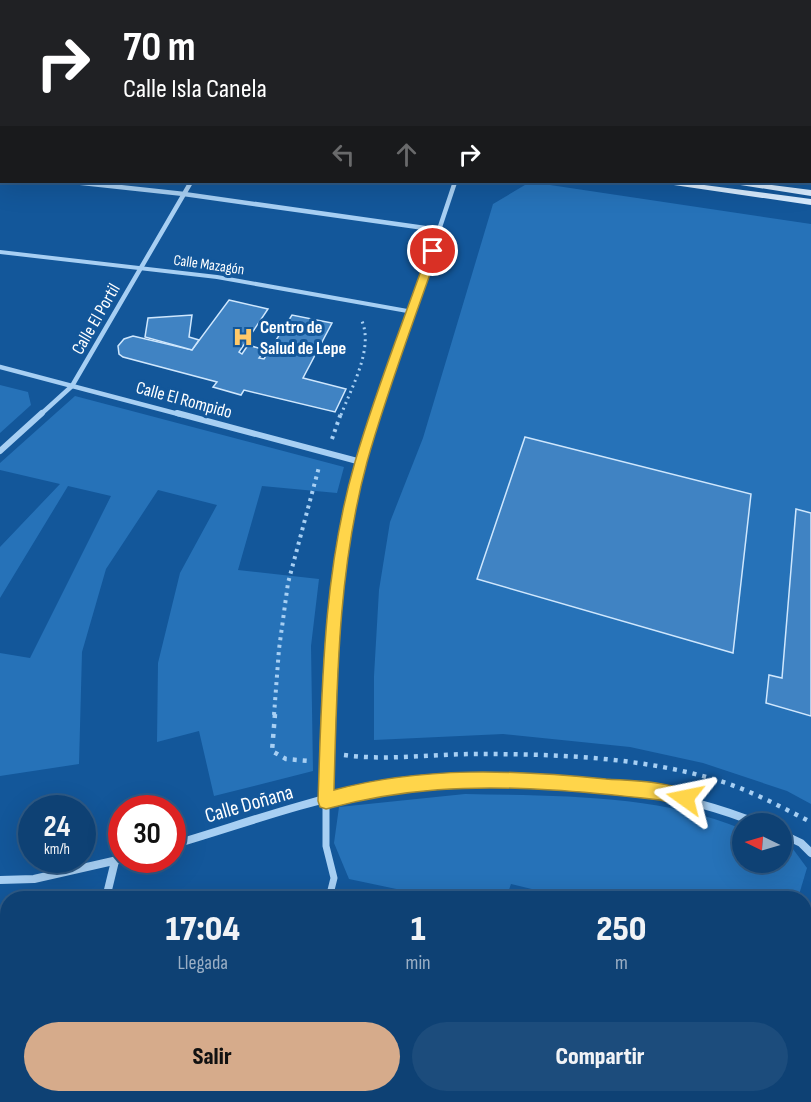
<!DOCTYPE html>
<html lang="es">
<meta charset="utf-8">
<style>
:root{--surface:#0e4174;--page:#1c4c7c;--text:#f1f3f6;--muted:#9bafc5;--line:#2e5a86;--accent:#d6ab8b}
body{margin:0;font-family:"Sofia Sans Condensed",sans-serif;background:var(--page);color:var(--text);height:100vh;display:flex;flex-direction:column;font-size:22px;white-space:nowrap}
*{box-sizing:border-box;margin:0}
p{font-size:20px;color:var(--muted)}
.icon{flex:none;width:33px;height:33px;fill:none;stroke:currentColor;stroke-width:2;stroke-linecap:round;stroke-linejoin:round}
.map{position:relative;flex:1;overflow:hidden}
.details{position:absolute;left:0px;top:891px;width:812px;height:212px;display:flex;flex-direction:column;background:var(--surface);border-radius:24px 24px 0 0;box-shadow:0 6px 24px #0002,0 0 0 2px var(--line)}
.details>*{flex:none}
.banner{position:absolute;left:0px;top:0px;width:812px;height:183px;box-shadow:0 6px 24px #0002,0 0 0 2px var(--line);background:#202124;color:#fff;overflow:hidden}
.needle{width:39px;rotate:275deg}
.controls{position:absolute;left:732px;top:813px;display:grid;gap:12px}
.controls a{display:grid;place-items:center;width:60px;height:60px;border-radius:50%;background:var(--surface);box-shadow:0 6px 24px #0002,0 0 0 2px var(--line);font-size:30px}
.speed{position:absolute;left:18px;top:795px;display:flex;gap:12px;font-size:30px;font-weight:700;text-align:center}
.speed>*{display:grid;place-content:center;width:78px;height:78px;border-radius:50%;background:var(--surface);box-shadow:0 6px 24px #0002,0 0 0 2px var(--line);line-height:1}
.speed small{font-size:15px;font-weight:400}
.speed .limit{border:9px solid #d22;background:#fff;color:#111}
.pin{position:absolute;display:grid;place-items:center;width:51px;height:51px;color:#fff;margin:-26px;border:3px solid #fff;border-radius:50%;box-shadow:0 2px 6px #0007}
.me{position:absolute;width:66px;margin:-33px;rotate:282deg;stroke-linejoin:round;filter:drop-shadow(0 0 4px #0008)}
.turn{display:flex;align-items:center;gap:21px;height:126px;padding:0 24px;font-size:27px}
.turn .icon{width:78px;height:78px;stroke-width:2.5}
.turn b{display:block;font-size:42px;line-height:51px}
.lanes{display:flex;align-items:center;height:57px;padding:0 24px;background:#0003;justify-content:center;gap:30px;direction:ltr}
.lanes .off{opacity:.35}
.eta{display:flex;justify-content:space-evenly;align-items:center;height:102px;text-align:center}
.eta b{font-size:36px;font-weight:800;line-height:42px}
.action{display:flex;gap:12px;margin-top:auto;padding:12px 24px}
.action a{flex:1;height:69px;border-radius:36px;background:var(--accent);color:#111;font-size:24px;font-weight:800;line-height:69px;text-align:center}
.action a+a{background:var(--page);color:var(--text)}
.map>svg:first-child{display:block}
</style>
<div class="map">
<svg width="811" height="1102" viewBox="0 0 811 1102">
<rect width="100%" height="100%" fill="#13579a"/>
<g fill="#2672b8">
<path d="M530 182 811 224V804L787 791 703 763 630 747 503 734 374 740V676L379 590 390 522 423 438 493 204Z"/>
<path d="M0 385 28 392 31 405 0 433Z"/>
<path d="M75 396 344 467 337 493 262 486 238 570 319 579 311 646 313 771 214 796 199 731 157 742 158 663 180 573 217 505 158 490 106 569 82 652 79 764 0 776V653L30 658 111 496 68 486 0 598V547L60 484 0 470V463Z"/>
<path d="M465 794C556 796 657 794 742 829V862H782V844L793 849 807 868 798 898H569L511 884 506 898H439L349 879 334 843 339 807Z"/>
</g>
<g fill="#4083c3" stroke="#cfe7fd" stroke-width="1.5">
<path d="M229 300 268 309 239 352 242 354 248 345 265 350 259 358 264 359 292 315 332 323 303 378 346 389 335 412 244 390 241 395 213 387 217 382 123 357 119 354 118 346 124 339 133 336 192 350Z"/>
<path d="M192 315 189 337 199 340 192 350 145 337 148 318Z"/>
<path d="M525 437 751 494 733 653 477 579Z"/>
<path d="M796 509 811 513V716L766 703 769 675 782 678Z"/>
</g>
<g fill="none" stroke-linecap="round" stroke-linejoin="round">
<path stroke="#a7cff3" stroke-width="3" stroke-dasharray="2 4" stroke-linecap="butt" d="M341 415C351 388 375 347 361 319"/>
<g stroke="#a7cff3" stroke-width="4" stroke-dasharray="3 4.5" stroke-linecap="butt">
<path d="M332 439 341 413"/>
<path d="M274 715 279 649 288 583 319 467"/>
</g>
<g stroke="#a7cff3" stroke-width="4.5" stroke-dasharray="4 6" stroke-linecap="butt">
<path d="M275 714 272 751 286 759 310 761"/>
<path d="M344 755C388 761 432 754 476 754 556 754 643 757 720 781 752 791 781 807 811 822"/>
<path d="M804 1083 811 1055"/>
<path d="M799 1102 801 1095"/>
</g>
<path stroke="#a7cff3" stroke-width="3" d="M74 2 76 0"/>
<path stroke="#a7cff3" stroke-width="4" d="M0 252 217 277 413 312"/>
<g stroke="#a7cff3" stroke-width="7">
<path d="M326 801V846L334 878 329 898"/>
<path d="M246 1102 249 1095"/>
</g>
<path stroke="#a7cff3" stroke-width="4" d="M333 0 347 2"/>
<g stroke="#a7cff3" stroke-width="4.5">
<path d="M73 182 184 194 439 230"/>
<path d="M0 367 182 415"/>
<path d="M40 415 72 386 191 182"/>
<path d="M377 415 455 182"/>
</g>
<g stroke="#a7cff3" stroke-width="6">
<path d="M177 413 361 462"/>
<path d="M0 451 42 413"/>
<path d="M329 715C329 690 329 663 331 638 337 562 353 486 377 413"/>
</g>
<g stroke="#a7cff3" stroke-width="8">
<path d="M326 801 329 714"/>
<path d="M782 834 801 843 811 853"/>
<path d="M172 845C237 826 302 802 369 789 414 780 460 780 505 781 593 783 677 790 759 824"/>
<path d="M0 880 34 879 122 859"/>
<path d="M106 898 115 861"/>
<path d="M804 996 811 970"/>
<path d="M0 1063 8 1056"/>
<path d="M776 1102 778 1095"/>
</g>
<g fill="#d6eafd" fill-rule="evenodd">
<rect x="0" y="91" width="2" height="4"/>
<path d="M663 182H681L811 199V205L667 184Z"/>
<path d="M730 182H748L811 190V196L734 184Z"/>
</g>
</g>
<path fill="#ffd54a" stroke="#a68a30" stroke-width="1.5" d="M433 247 438 251C414 321 387 391 367 462 338 569 337 680 334 790 423 766 515 770 606 779 634 781 665 781 691 792L694 798 691 804C681 808 671 802 660 800 624 796 588 792 552 790 473 785 402 788 326 809L320 807 318 801C322 687 323 572 355 462 375 392 404 320 428 251Z"/>
<defs>
<g id="hospital-bare" transform="scale(1.62)"><path d="M-5-5h3v3.5h4V-5h3V5h-3V1.5h-4V5h-3Z" fill="#ffc969" stroke="#13579a" stroke-width="2.5" paint-order="stroke"/></g>
</defs>
<g fill-rule="evenodd">
<use href="#hospital-bare" x="243" y="337"/>
</g>
<g text-anchor="middle" dominant-baseline="central" stroke-width="6" stroke-linejoin="round" paint-order="stroke">
<g font-size="15" fill="#fff" stroke="#13579a">
<text transform="translate(209 265) rotate(8)">Calle Mazagón</text>
</g>
<g font-size="18" fill="#fff" stroke="#13579a">
<text transform="translate(96 319) rotate(-60)">Calle El Portil</text>
<text transform="translate(184 400) rotate(15)">Calle El Rompido</text>
</g>
<g font-size="18" font-weight="bold" fill="#fff" stroke="#13579a" text-anchor="start">
<text x="260" y="327">Centro de<tspan x="260" dy="21">Salud de Lepe</tspan></text>
</g>
<g font-size="21" fill="#fff" stroke="#13579a">
<text transform="translate(249 804) rotate(-16)">Calle Doñana</text>
</g>
</g>
</svg>
<div class="controls">
<a><svg class="needle" viewBox="-14 -14 28 28"><path d="M0-13l5 13h-10z" fill="#e53935"/><path d="M0 13l5-13h-10z" fill="#9bafc5"/></svg></a>
</div>
<div class="speed"><div>24<small>km/h</small></div><div class="limit">30</div></div>
<div class="pin" style="left:433px;top:251px;background:#d93025"><svg class="icon" aria-label="arrive" viewBox="0 0 24 24"><path d="M6 21V4h12l-3 4 3 4H6"/></svg></div>
<svg class="me" style="left:685px;top:798px" viewBox="-20 -20 40 40"><path d="M0-17L14 15 0 8-14 15z" fill="#ffd54a" stroke="#fff" stroke-width="4"/></svg>
<div class="banner">
<div class="turn"><svg class="icon" aria-label="right" viewBox="0 0 24 24"><path d="M7 20v-9h11M14 6l5 5-5 5"/></svg><div><b>70 m</b>Calle Isla Canela</div></div>
<div class="lanes"><svg class="icon off" aria-label="left" viewBox="0 0 24 24"><path d="M17 20v-9H6M10 6l-5 5 5 5"/></svg><svg class="icon off" aria-label="ahead" viewBox="0 0 24 24"><path d="M12 20V5M6 11l6-6 6 6"/></svg><svg class="icon" aria-label="right" viewBox="0 0 24 24"><path d="M7 20v-9h11M14 6l5 5-5 5"/></svg></div>
</div>
<section class="details">
<div class="eta">
<div><b>17:04</b><p>Llegada</p></div>
<div><b>1</b><p>min</p></div>
<div><b>250</b><p>m</p></div>
</div>
<div class="action"><a>Salir</a><a>Compartir</a></div>
</section>
</div>
